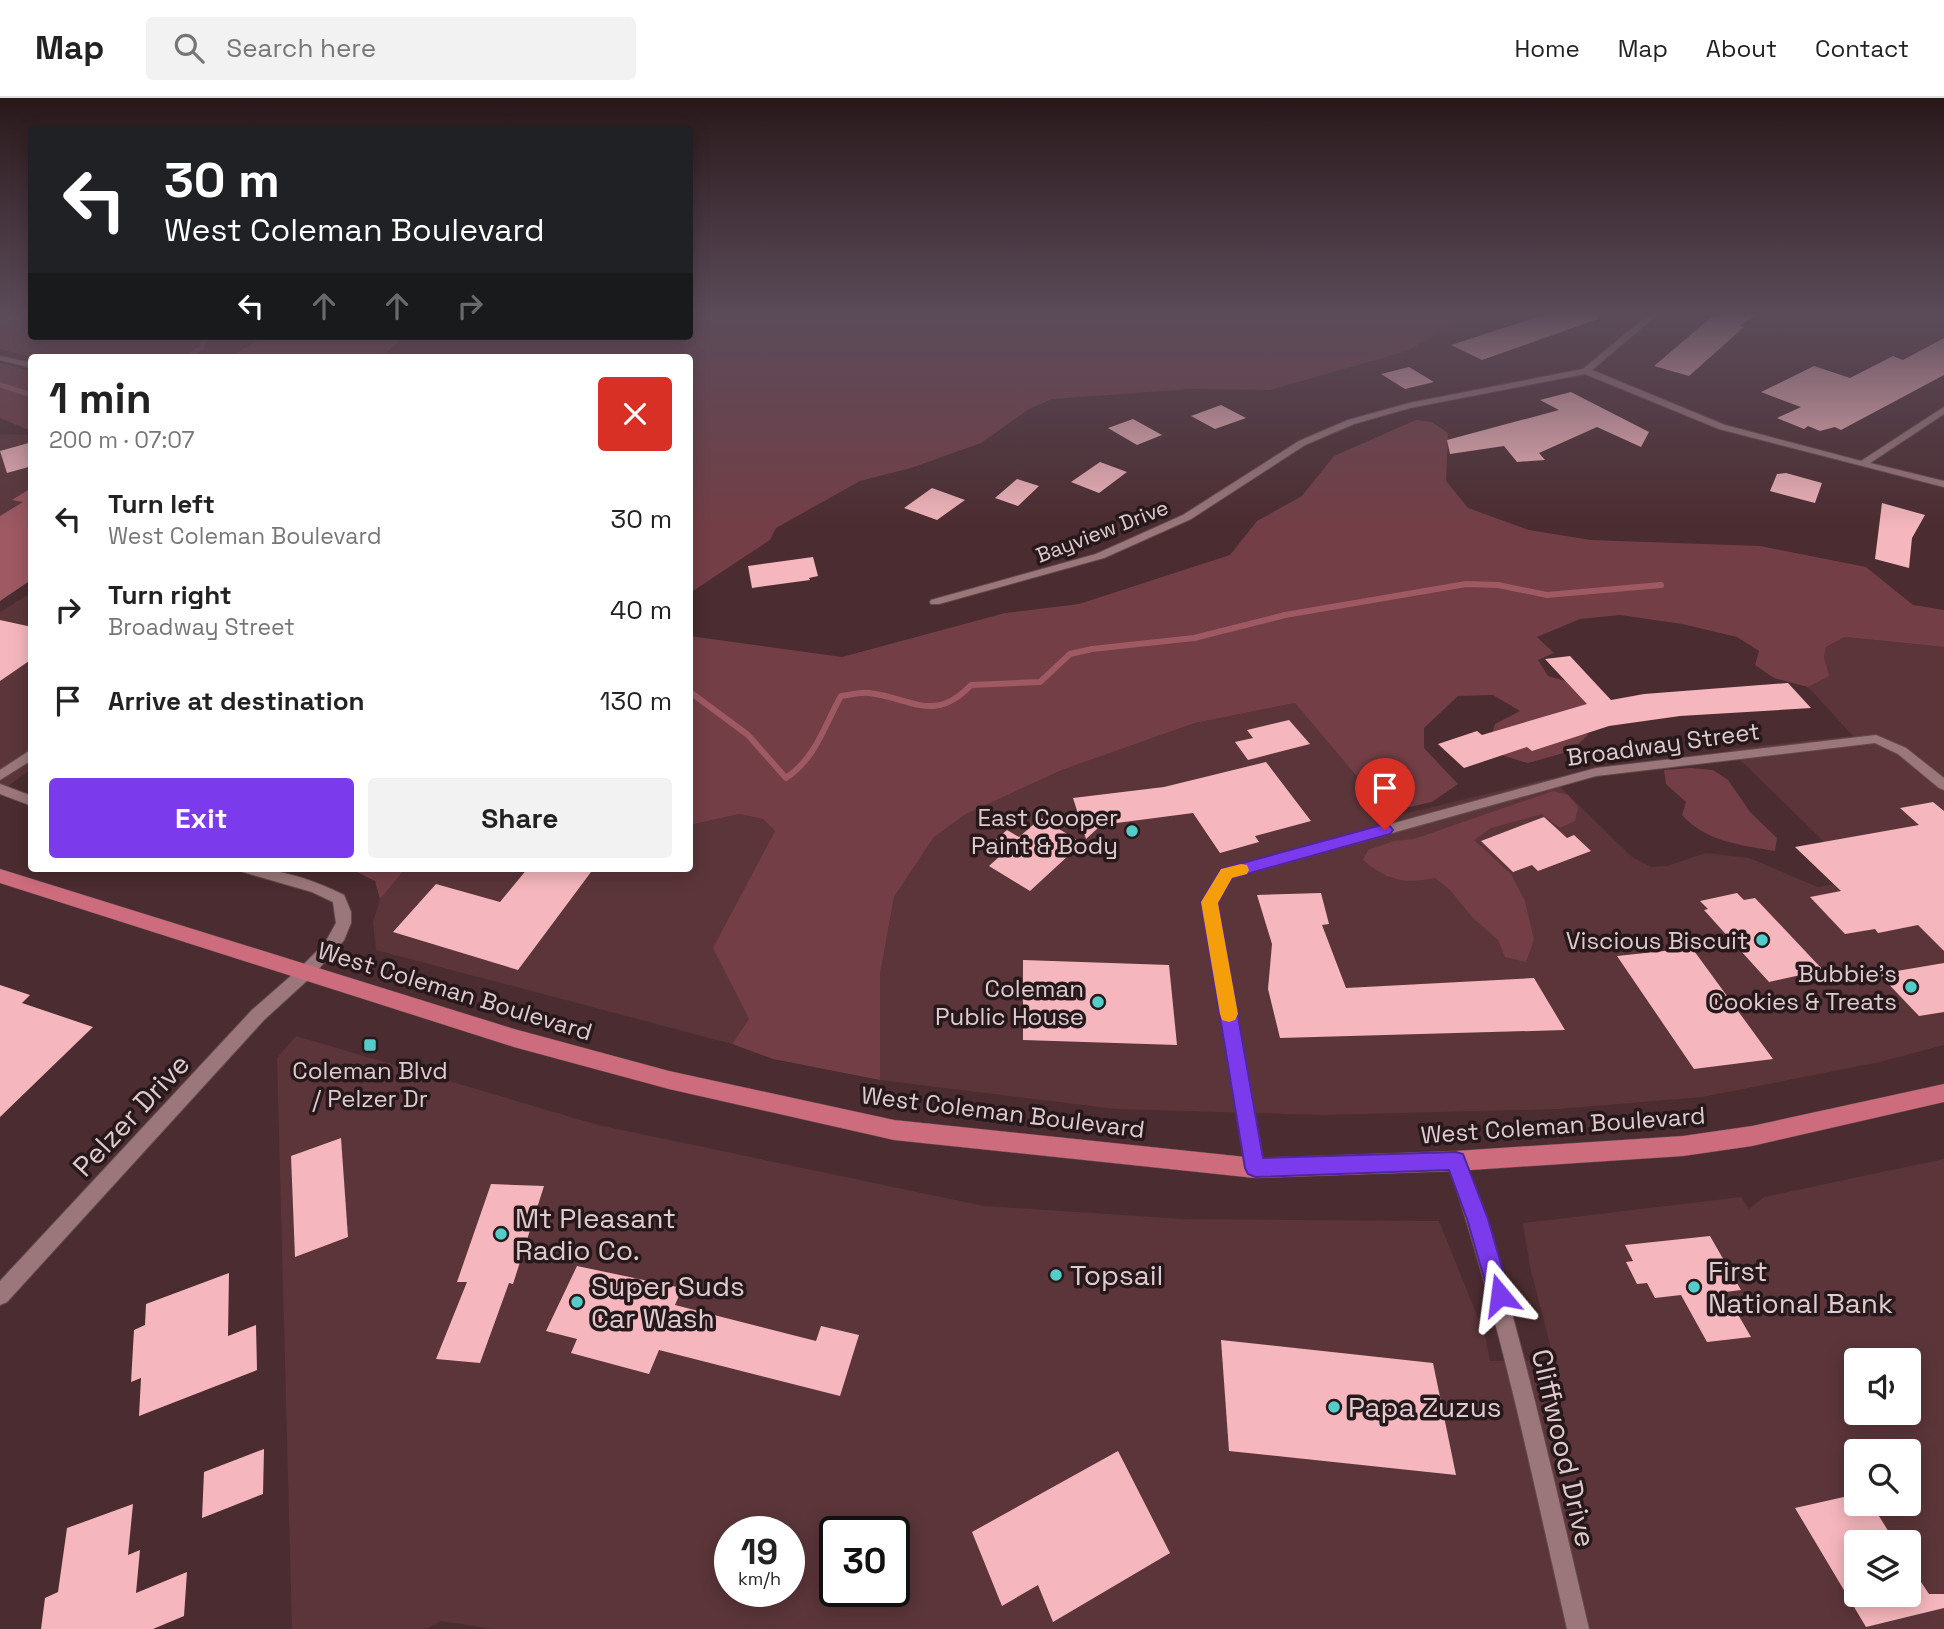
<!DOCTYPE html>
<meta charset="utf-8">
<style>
:root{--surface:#fff;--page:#f2f2f2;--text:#222;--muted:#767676;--line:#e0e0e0;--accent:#7c3aed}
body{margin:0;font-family:"Space Grotesk",sans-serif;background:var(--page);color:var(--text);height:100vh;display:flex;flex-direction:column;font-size:26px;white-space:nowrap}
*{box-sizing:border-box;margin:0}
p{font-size:23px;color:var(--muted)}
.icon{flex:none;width:38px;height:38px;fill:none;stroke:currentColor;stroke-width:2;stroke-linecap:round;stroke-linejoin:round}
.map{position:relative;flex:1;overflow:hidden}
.side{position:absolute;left:28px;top:256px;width:665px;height:518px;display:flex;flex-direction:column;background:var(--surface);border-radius:7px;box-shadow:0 4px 18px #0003}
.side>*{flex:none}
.top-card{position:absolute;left:28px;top:28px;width:665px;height:214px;border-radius:7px;box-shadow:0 4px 18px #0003;background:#202124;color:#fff;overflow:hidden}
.buttons{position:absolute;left:1844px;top:1250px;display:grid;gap:14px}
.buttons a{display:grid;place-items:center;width:77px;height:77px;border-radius:7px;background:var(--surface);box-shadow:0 4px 18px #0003;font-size:35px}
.speed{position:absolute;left:714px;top:1418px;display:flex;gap:14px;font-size:35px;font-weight:700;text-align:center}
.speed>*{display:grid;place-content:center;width:91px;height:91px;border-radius:50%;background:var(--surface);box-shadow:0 4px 18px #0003;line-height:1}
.speed small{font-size:18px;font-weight:400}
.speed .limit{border:4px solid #111;border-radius:10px;background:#fff;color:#111}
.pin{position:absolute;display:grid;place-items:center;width:60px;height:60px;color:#fff;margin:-72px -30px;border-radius:50% 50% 50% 0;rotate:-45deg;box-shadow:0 0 7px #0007}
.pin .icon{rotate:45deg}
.me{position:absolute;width:77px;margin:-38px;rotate:344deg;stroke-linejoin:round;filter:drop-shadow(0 0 5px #0008)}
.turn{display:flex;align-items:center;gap:24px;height:147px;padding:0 21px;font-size:32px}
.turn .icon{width:91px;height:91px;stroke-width:2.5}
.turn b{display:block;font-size:49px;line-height:60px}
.lanes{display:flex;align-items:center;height:66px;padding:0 21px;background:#0003;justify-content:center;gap:35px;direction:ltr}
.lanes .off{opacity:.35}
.round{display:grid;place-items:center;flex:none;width:74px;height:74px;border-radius:7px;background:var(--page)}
.summary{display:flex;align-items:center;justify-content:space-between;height:119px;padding:0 21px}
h1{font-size:42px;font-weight:700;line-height:52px}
.cta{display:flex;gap:14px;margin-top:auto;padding:14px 21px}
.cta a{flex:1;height:80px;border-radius:7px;background:var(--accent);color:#fff;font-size:28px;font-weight:700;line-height:80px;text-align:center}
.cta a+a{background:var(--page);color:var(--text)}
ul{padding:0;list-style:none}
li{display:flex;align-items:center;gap:21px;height:91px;padding:0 21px}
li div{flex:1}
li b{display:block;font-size:26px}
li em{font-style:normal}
header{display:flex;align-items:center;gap:42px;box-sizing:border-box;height:98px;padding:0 35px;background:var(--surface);border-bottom:2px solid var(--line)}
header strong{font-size:33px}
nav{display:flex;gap:38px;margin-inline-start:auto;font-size:24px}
.search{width:490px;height:63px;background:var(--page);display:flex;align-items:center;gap:18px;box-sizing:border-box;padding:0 24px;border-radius:7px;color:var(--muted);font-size:26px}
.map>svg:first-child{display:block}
</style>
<header>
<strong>Map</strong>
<div class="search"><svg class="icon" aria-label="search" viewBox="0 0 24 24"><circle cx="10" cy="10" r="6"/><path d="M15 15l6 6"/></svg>Search here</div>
<nav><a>Home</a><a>Map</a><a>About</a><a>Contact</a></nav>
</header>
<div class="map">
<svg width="1944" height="1531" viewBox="0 0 1944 1531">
<rect width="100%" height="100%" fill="#4b2c30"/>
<g fill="#5b353a" fill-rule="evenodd">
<path d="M0 336 32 337 31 390 13 402 24 404 0 418Z"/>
<path d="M31 495V671L0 694V514Z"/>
<path d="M1845 539 1944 549V947L1880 964 1702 999 1559 1011 1323 1017 1115 1011 880 982V877L894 799 934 739 966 716 1062 672 1195 625 1295 605 1392 719 1551 680 1632 759 1651 769 1667 768 1706 755 1749 760 1818 789 1857 782V776L1729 651 1853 638 1808 589 1828 578 1824 559 1826 549Z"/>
<path d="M739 716 763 721 775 733 714 850 749 921 732 946 376 852 373 824 380 801 406 770H690V727Z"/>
<path d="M296 938 598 1027 984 1108 1183 1121 1439 1123 1485 1237 1490 1263 1554 1262 1531 1173 1523 1125 1741 1099 1749 1111 1764 1099 1944 1061V1531H493L441 1523 426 1531H292L277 960ZM1857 1262H1909V1314H1857ZM1857 1353H1909V1405H1857ZM730 1433H789V1493H730ZM835 1433H894V1493H835ZM1857 1444H1909V1496H1857Z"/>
</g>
<g fill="#733e46">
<path d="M0 217H31L32 238H264L230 259H32L0 251Z"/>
<path d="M690 217H1463L1455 221 1456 226 1407 253 1270 292 1189 291 1052 301 1029 311 981 345 911 370 860 383 776 430 770 442 690 495V259H380L407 238H690Z"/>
<path d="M0 265 31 273V333L0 320Z"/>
<path d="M1416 322 1432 324 1448 335 1446 383 1468 410 1529 432 1591 442 1760 448 1866 469 1913 507 1944 512V549L1845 539 1826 549 1824 559 1829 578 1808 589 1774 580 1755 567 1759 553 1737 539 1682 526 1620 517 1580 521 1537 539 1554 555 1538 562 1548 578 1584 588 1595 600 1578 619 1588 637 1571 653 1528 665 1504 658 1490 642 1495 626 1520 613 1493 597 1458 598 1424 630V650L1458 686 1432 704 1387 714 1295 605 1195 625 1062 672 966 716 934 739 894 799 880 877V982L773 961 732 946 749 921 713 850 775 733 763 721 739 716 690 727V538L842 559 1005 515 1079 506 1230 457 1257 423 1302 398 1334 358Z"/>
<path d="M1691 670 1713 672 1728 682 1750 714 1777 740 1775 753C1741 747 1706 744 1682 717L1686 704 1666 686 1664 672Z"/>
<path d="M1553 693 1568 697 1578 709 1575 723 1560 730 1542 716 1491 730 1474 742 1511 776 1525 803 1534 842 1526 864 1505 859 1498 842 1473 820 1450 792 1435 780C1403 786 1388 783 1363 762L1368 752 1394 743 1414 741Z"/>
<path d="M349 770H406L380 801 375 783Z"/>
</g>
<g fill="#9e5962">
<path d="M264 238H407L380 259H230Z"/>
<path d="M31 390V482L0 503V418L23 404 12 402Z"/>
</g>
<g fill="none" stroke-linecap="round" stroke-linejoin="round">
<g stroke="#9e5962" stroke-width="5">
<path d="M188 259 201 250 207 238"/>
<path d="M0 287 32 297"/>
</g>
<path stroke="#9e5962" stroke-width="6" d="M690 594 748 637 786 680C816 660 824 628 841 598 850 597 860 594 869 595 912 600 934 626 971 587L1040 584 1070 556 1092 551 1194 540 1285 517 1466 486 1498 487 1547 497 1661 487"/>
</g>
<g fill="#f5b7bd">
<path d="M1544 217H1598V221L1482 262 1451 247Z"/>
<path d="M1714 217H1756L1739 228 1744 229 1689 278 1654 268Z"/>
<path d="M1944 240V277L1841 332 1835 329 1820 333 1808 328 1804 331 1777 320 1801 309 1761 294 1814 268 1850 280 1893 258 1903 262Z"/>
<path d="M1409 269 1434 284 1405 291 1381 276Z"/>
<path d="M1571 294 1649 334 1641 349 1597 329 1539 355 1545 362 1517 364 1504 348 1450 356 1447 342 1559 312 1540 302Z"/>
<path d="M1221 307 1246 320 1215 331 1191 318Z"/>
<path d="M1133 321 1162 337 1137 347 1108 330Z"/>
<path d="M32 344V368L7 375 0 353Z"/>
<path d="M1100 364 1127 374 1099 395 1071 384Z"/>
<path d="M1786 375 1822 385 1815 405 1770 393 1777 376Z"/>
<path d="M1017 381 1039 388 1018 408 995 400Z"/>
<path d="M932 390 965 402 937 422 904 410Z"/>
<path d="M1882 405 1925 417 1912 440 1909 470 1875 461Z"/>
<path d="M813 459 818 478 809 480 810 482 752 490 748 468Z"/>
<path d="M0 522 32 529V561L0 583Z"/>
<path d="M1570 558 1611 602 1644 596 1788 585 1811 610 1680 618 1609 628 1532 653 1527 649 1464 670 1438 646 1477 633 1482 637 1587 606 1545 561Z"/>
<path d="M1289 622 1310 646 1248 662 1235 644 1253 640 1247 632Z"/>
<path d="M1266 664 1311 723 1255 738 1259 744 1220 755 1193 715 1109 726 1099 729 1086 741 1073 700 1164 689Z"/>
<path d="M1933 704 1944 713V853L1918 827 1878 835 1875 831 1845 836 1810 799 1841 793 1795 749 1919 727 1900 710Z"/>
<path d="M1544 719 1567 740 1574 737 1591 753 1538 773 1532 767 1513 774 1481 743Z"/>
<path d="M1041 720 1082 745 1030 793 989 768 1000 758 986 750 1007 732 1019 739Z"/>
<path d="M528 770H594L518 872 393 834 436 786 500 804Z"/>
<path d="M1321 795 1329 826 1322 827 1346 890 1534 880 1565 932 1280 940 1268 891 1272 846 1257 797Z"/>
<path d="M1737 795 1744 802 1755 800 1823 872 1769 884 1704 812 1708 811 1700 803Z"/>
<path d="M1692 850 1773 961 1694 971 1617 858Z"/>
<path d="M1023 862 1169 867 1177 947 1023 942Z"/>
<path d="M1944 865V914L1919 918 1879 876Z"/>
<path d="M0 887 30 897 22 905 93 929 0 1019Z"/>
<path d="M341 1040 348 1139 295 1159 291 1058Z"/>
<path d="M491 1086 544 1088 513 1186 509 1185 480 1265 436 1261 467 1184H457Z"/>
<path d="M1710 1138 1741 1192 1725 1194 1751 1239 1707 1244 1681 1197 1655 1200 1647 1185 1637 1186 1626 1164 1633 1163 1625 1147Z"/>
<path d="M577 1168 682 1190 675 1207 816 1243 821 1228 859 1237 840 1298 659 1252 649 1276 571 1255 577 1241 546 1233Z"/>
<path d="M229 1175 228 1238 256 1227 257 1272 139 1318 141 1280 131 1284 134 1232 145 1227 146 1206Z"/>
<path d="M1221 1242 1433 1265 1456 1377 1229 1353Z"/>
<path d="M264 1351 263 1396 202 1420 204 1374Z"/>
<path d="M1118 1353 1170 1455 1053 1524 1038 1487 1002 1508 972 1434Z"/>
<path d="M1857 1396V1405H1871L1895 1444H1857V1496H1909V1466L1929 1496H1944V1510L1866 1529 1795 1410Z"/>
<path d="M133 1406 128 1457 140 1452 136 1495 187 1474 184 1518 153 1531H41L45 1500 58 1494 67 1430Z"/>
</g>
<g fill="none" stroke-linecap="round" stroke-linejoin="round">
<g stroke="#644b4e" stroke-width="2">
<g id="street">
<path d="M1648 217H1657L1592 272 1725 327 1861 363 1944 309V316L1870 365 1944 383V389L1719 331 1585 276 1410 310 1354 326 1305 347 1191 421 1104 460 939 506H931L930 504 931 502 1096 456 1183 417 1299 343 1348 322 1409 305 1583 271Z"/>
<path d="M0 258 32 265V270L0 262Z"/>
<path d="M1876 637 1906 650 1944 680V692L1939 690 1898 656 1875 645 1596 678 1232 780 1216 804 1264 1070 1261 1076 1255 1078 1249 1076 1202 804 1222 772 1596 670Z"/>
<path d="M32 651V662L0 682V672Z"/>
<path d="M0 686 32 698V708L0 696Z"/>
<path d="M241 770C277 770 312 781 344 797L351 814V825L344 842 335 853 311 879 264 922 7 1204 0 1207V1183L252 912 300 870 325 845 336 825 333 804 312 794 243 774Z"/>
<path d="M1456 1055 1462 1057 1465 1063C1518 1216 1552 1374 1589 1531H1567C1531 1374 1499 1216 1447 1063L1450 1057Z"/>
</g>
</g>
<g stroke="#644b4e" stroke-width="1">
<path id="primary" d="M0 771 514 931 669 973 894 1022 1255 1060 1456 1053 1683 1038 1752 1028 1944 986V1004L1752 1048 1683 1058 1456 1073 1255 1080 894 1042 669 991 514 949 0 785Z"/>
</g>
<use href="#street" fill="#9b777b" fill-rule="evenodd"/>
<use href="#primary" fill="#cd6c7d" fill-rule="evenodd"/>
</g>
<linearGradient id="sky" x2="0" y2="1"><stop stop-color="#29181a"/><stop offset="0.5" stop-color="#5b4b59"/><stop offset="1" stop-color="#5b4b59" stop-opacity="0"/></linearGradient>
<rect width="1944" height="432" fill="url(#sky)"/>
<path fill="#7c3aed" stroke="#51269a" stroke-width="2" d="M1385 726 1390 728 1393 732 1390 736 1232 780 1218 805 1263 1060 1456 1054 1463 1056 1488 1121 1510 1197 1507 1205 1500 1208 1492 1205 1489 1197 1467 1121 1449 1072 1255 1079 1248 1076 1245 1070 1201 804 1221 771Z"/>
<path fill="#f59e0b" d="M1241 766 1247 767 1249 772 1247 776 1232 780 1218 805 1238 916 1235 922 1229 924 1222 922 1220 916 1201 804 1221 771Z"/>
<g fill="#53cdc9" stroke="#27191b" stroke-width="2.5">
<circle cx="1132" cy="733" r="7"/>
<circle cx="1762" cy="842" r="7"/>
<circle cx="1911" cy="889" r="7"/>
<circle cx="1098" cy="904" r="7"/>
<rect x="363" y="940" width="14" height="14" rx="3.5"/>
<circle cx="501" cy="1136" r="7"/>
<circle cx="1056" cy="1177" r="7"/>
<circle cx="1694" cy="1189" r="7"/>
<circle cx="577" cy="1204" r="7"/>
<circle cx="1334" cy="1309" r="7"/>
</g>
<g text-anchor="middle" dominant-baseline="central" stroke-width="7" stroke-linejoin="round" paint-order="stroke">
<g font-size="21" fill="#dfcbcd" stroke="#27191b">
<text transform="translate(1102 433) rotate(-21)">Bayview Drive</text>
</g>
<g font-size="24" fill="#dfcbcd" stroke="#27191b">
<text transform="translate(1663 646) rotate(-8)">Broadway Street</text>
<text transform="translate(455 893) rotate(17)">West Coleman Boulevard</text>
<text transform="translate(1003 1014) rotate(7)">West Coleman Boulevard</text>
<text transform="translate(1563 1027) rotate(-4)">West Coleman Boulevard</text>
</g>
<g font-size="24" fill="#dfcbcd" stroke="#27191b" text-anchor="end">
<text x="1118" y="719">East Cooper<tspan x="1118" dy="28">Paint &amp; Body</tspan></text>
<text x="1748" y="842">Viscious Biscuit</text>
<text x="1897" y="875">Bubbie's<tspan x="1897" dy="28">Cookies &amp; Treats</tspan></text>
<text x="1084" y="890">Coleman<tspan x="1084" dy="28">Public House</tspan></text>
<text x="370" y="972" text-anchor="middle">Coleman Blvd<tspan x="370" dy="28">/ Pelzer Dr</tspan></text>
</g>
<g font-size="28" fill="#dfcbcd" stroke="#27191b">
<text transform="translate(131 1017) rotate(-47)">Pelzer Drive</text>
<text transform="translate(1564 1350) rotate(77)">Cliffwood Drive</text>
</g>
<g font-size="28" fill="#dfcbcd" stroke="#27191b" text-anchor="start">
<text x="515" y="1120">Mt Pleasant<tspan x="515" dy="32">Radio Co.</tspan></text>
<text x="1708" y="1173">First<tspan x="1708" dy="32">National Bank</tspan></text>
<text x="1070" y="1177">Topsail</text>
<text x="591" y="1188">Super Suds<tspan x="591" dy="32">Car Wash</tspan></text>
<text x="1348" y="1309">Papa Zuzus</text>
</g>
</g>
</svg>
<div class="buttons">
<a><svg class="icon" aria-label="sound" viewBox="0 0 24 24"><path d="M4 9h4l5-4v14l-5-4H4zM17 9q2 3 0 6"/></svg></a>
<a><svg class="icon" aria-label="search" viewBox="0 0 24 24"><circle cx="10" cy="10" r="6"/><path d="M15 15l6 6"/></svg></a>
<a><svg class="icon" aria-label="layers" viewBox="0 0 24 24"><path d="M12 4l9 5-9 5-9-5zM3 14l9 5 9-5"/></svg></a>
</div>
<div class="speed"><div>19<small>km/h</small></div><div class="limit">30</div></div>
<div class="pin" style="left:1385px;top:732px;background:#d93025"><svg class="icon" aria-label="arrive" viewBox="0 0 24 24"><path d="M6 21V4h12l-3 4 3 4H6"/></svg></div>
<svg class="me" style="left:1500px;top:1197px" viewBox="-20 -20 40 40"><path d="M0-17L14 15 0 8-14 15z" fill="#7c3aed" stroke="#fff" stroke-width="4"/></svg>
<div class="top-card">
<div class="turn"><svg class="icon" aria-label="left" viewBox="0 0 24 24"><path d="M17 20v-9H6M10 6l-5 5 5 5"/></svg><div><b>30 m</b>West Coleman Boulevard</div></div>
<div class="lanes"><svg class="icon" aria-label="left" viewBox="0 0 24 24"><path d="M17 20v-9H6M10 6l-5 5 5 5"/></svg><svg class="icon off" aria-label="ahead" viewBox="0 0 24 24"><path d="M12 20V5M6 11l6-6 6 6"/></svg><svg class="icon off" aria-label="ahead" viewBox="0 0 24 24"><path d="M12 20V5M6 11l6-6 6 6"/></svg><svg class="icon off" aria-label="right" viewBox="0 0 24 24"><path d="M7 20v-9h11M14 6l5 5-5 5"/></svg></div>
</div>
<section class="side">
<div class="summary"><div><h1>1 min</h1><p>200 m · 07:07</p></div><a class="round" style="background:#d93025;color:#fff"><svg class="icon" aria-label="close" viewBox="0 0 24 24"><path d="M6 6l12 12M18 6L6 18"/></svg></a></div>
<ul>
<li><svg class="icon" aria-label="left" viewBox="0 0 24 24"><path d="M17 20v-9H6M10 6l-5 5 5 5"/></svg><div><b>Turn left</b><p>West Coleman Boulevard</p></div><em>30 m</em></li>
<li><svg class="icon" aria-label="right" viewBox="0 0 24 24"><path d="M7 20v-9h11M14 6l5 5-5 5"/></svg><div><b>Turn right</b><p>Broadway Street</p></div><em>40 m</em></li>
<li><svg class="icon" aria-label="arrive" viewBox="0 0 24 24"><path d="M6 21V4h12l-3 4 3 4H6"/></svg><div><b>Arrive at destination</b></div><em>130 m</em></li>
</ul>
<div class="cta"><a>Exit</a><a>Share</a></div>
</section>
</div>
